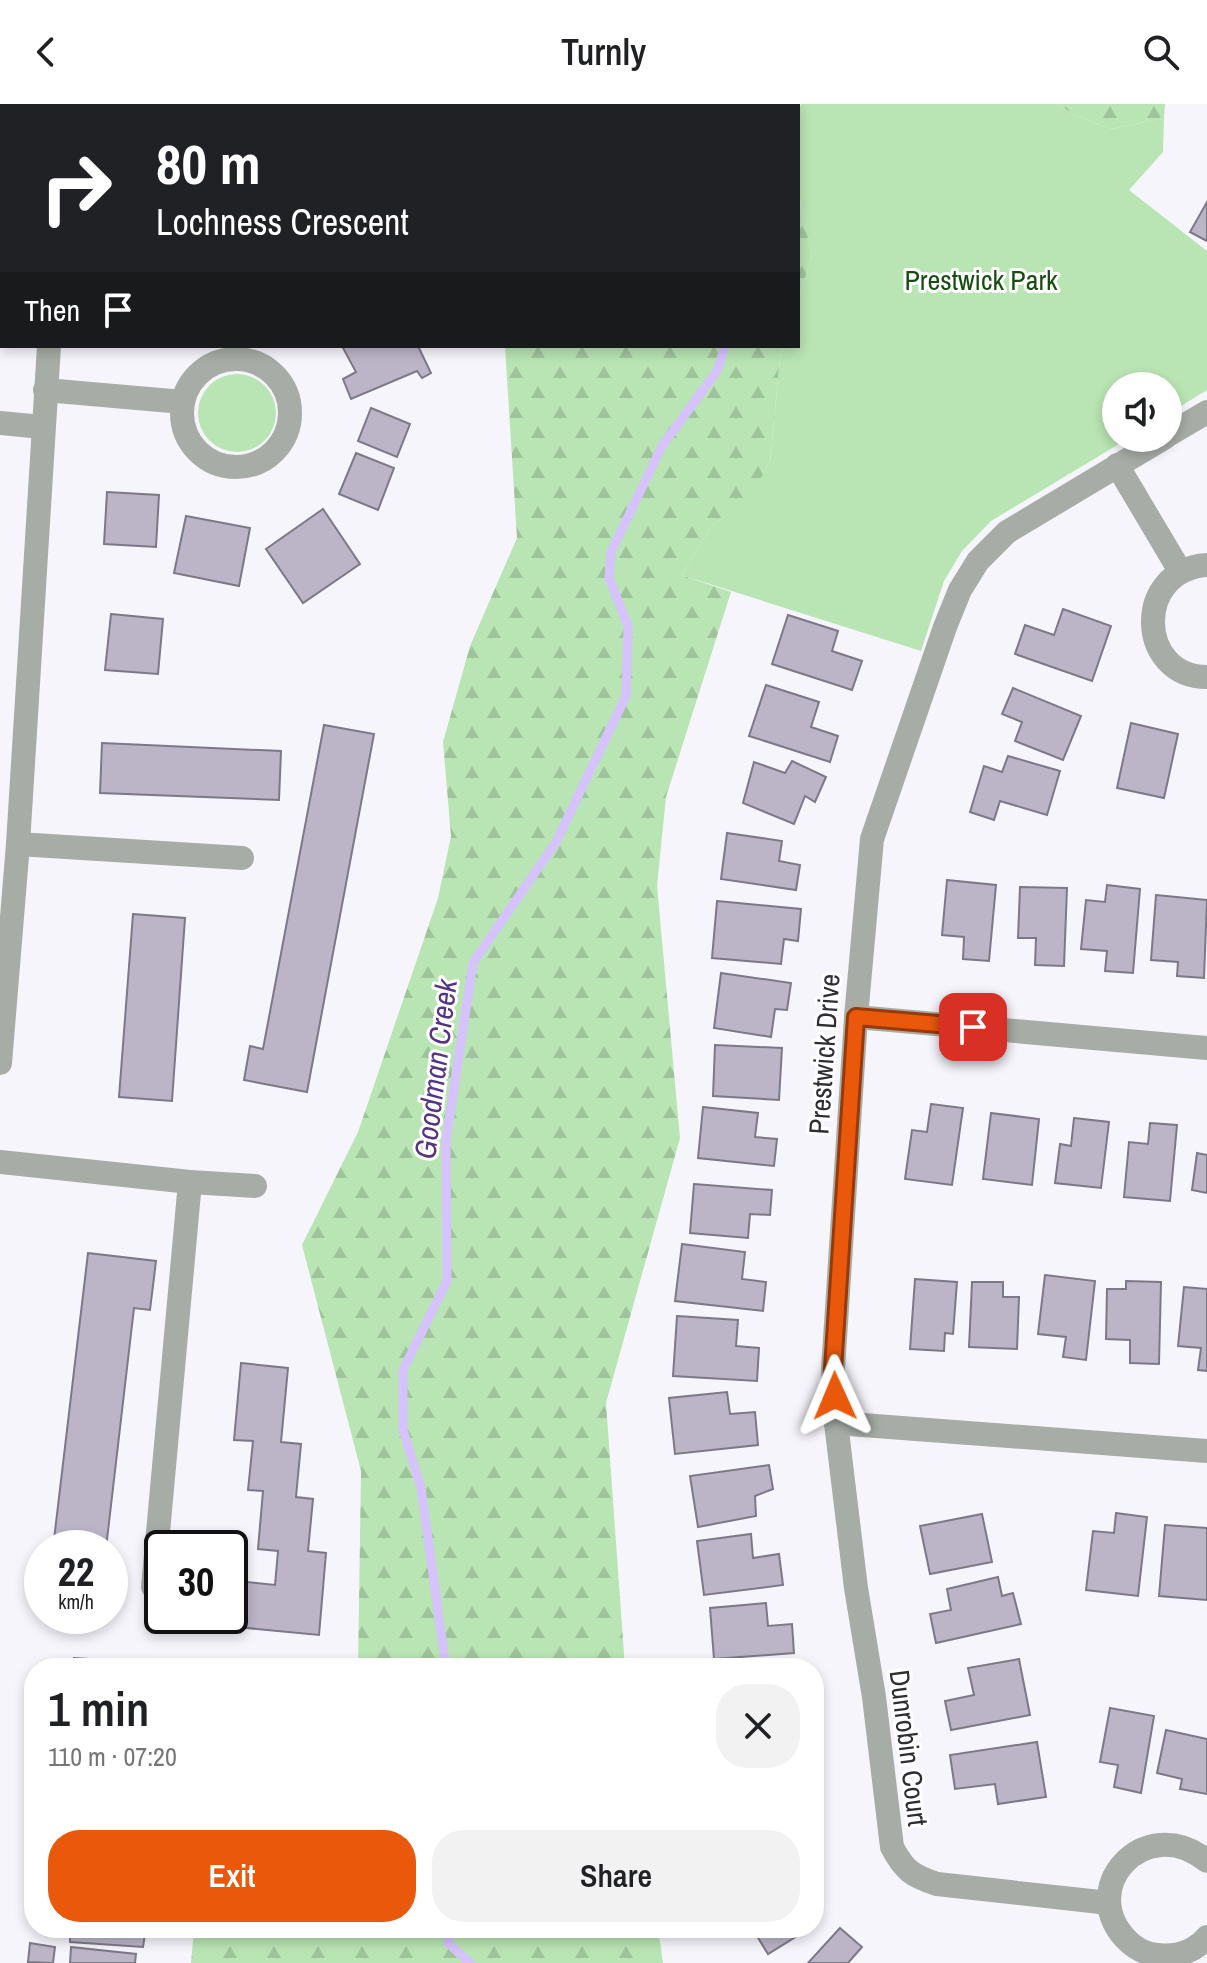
<!DOCTYPE html>
<meta charset="utf-8">
<style>
:root{--surface:#fff;--page:#f2f2f2;--text:#202124;--muted:#757577;--accent:#ea580c}
body{margin:0;font-family:"Archivo Narrow",sans-serif;background:var(--page);color:var(--text);height:100vh;display:flex;flex-direction:column;font-size:30px;white-space:nowrap}
*{box-sizing:border-box;margin:0}
p{font-size:26px;color:var(--muted)}
.icon{flex:none;width:44px;height:44px;fill:none;stroke:currentColor;stroke-width:2;stroke-linecap:round;stroke-linejoin:round}
.map{position:relative;flex:1;overflow:hidden}
.panel{position:absolute;left:24px;top:1554px;width:800px;height:280px;display:flex;flex-direction:column;background:var(--surface);border-radius:32px;box-shadow:0 4px 12px #0003}
.panel>*{flex:none}
.banner{position:absolute;left:0px;top:0px;width:800px;height:244px;box-shadow:0 4px 12px #0003;background:#202124;color:#fff;overflow:hidden}
.buttons{position:absolute;left:1102px;top:268px;display:grid;gap:16px}
.buttons a{display:grid;place-items:center;width:80px;height:80px;border-radius:50%;background:var(--surface);box-shadow:0 4px 12px #0003;font-size:40px}
.speed{position:absolute;left:24px;top:1426px;display:flex;gap:16px;font-size:40px;font-weight:700;text-align:center}
.speed>*{display:grid;place-content:center;width:104px;height:104px;border-radius:50%;background:var(--surface);box-shadow:0 4px 12px #0003;line-height:1}
.speed small{font-size:20px;font-weight:400}
.speed .limit{border:4px solid #111;border-radius:12px;background:#fff;color:#111}
.pin{position:absolute;display:grid;place-items:center;width:68px;height:68px;color:#fff;margin:-34px;border-radius:16px;box-shadow:0 4px 12px #0006}
.me{position:absolute;width:88px;margin:-44px;rotate:359deg;stroke-linejoin:round;filter:drop-shadow(0 0 6px #0008)}
.turn{display:flex;align-items:center;gap:28px;height:168px;padding:0 24px;font-size:36px}
.turn .icon{width:104px;height:104px;stroke-width:2.5}
.turn b{display:block;font-size:56px;line-height:68px}
.then{display:flex;align-items:center;height:76px;padding:0 24px;background:#0003;gap:16px;font-size:30px}
.round{display:grid;place-items:center;flex:none;width:84px;height:84px;border-radius:32px;background:var(--page)}
.summary{display:flex;align-items:center;justify-content:space-between;height:136px;padding:0 24px}
h1{font-size:48px;font-weight:600;line-height:60px}
.button{display:flex;gap:16px;margin-top:auto;padding:16px 24px}
.button a{flex:1;height:92px;border-radius:32px;background:var(--accent);color:#fff;font-size:32px;font-weight:600;line-height:92px;text-align:center}
.button a+a{background:var(--page);color:var(--text)}
header{display:flex;justify-content:space-between;align-items:center;height:104px;padding:0 24px;background:var(--surface);font-size:36px;font-weight:600}
.map>svg:first-child{display:block}
</style>
<header><svg class="icon" aria-label="back" viewBox="0 0 24 24"><path d="M15 5l-7 7 7 7"/></svg>Turnly<svg class="icon" aria-label="search" viewBox="0 0 24 24"><circle cx="10" cy="10" r="6"/><path d="M15 15l6 6"/></svg></header>
<div class="map">
<svg width="1207" height="1859" viewBox="0 0 1207 1859">
<defs>
<pattern id="forest-firs" width="22" height="20" patternUnits="userSpaceOnUse" patternTransform="scale(2)"><rect width="22" height="20" fill="#b9e4b3"/><path d="M5 1l3.5 6h-7zM16 11l3.5 6h-7z" fill="#9fc49b"/></pattern>
</defs>
<rect width="100%" height="100%" fill="#f7f5fc"/>
<g fill="#b9e4b3">
<path d="M801 0H1058L1074 11 1111 25 1164 14 1163 48 1129 86 1207 147V286L1168 310V282H1116V334H1129L991 417 962 447 944 477 921 547 681 471 712 422 749 394 770 358 780 254 784 242H798V196L812 152 798 87V6Z"/>
<circle cx="237" cy="309" r="39"/>
</g>
<g fill="url(#forest-firs)">
<path d="M1058 0H1165L1164 14 1111 25 1074 11Z"/>
<path d="M798 87 812 152 798 196Z"/>
<path d="M505 242H784L780 254 770 358 749 395 712 422 681 471 731 488 666 693 657 782 680 1034 606 1299 625 1564H351L358 1563 361 1367 302 1141 358 1028 438 794 451 732 443 638 470 542 517 434Z"/>
<path d="M194 1824H658L663 1859H191Z"/>
</g>
<g fill="none" stroke-linecap="round" stroke-linejoin="round">
<g stroke="#d6c2fc" stroke-width="9">
<path d="M741 0V2"/>
<path d="M446 1564 421 1384 403 1326V1266L447 1177 446 1037 473 859 556 738 626 592 628 522 609 474 611 448 662 342 717 267 725 242"/>
<path d="M451 1824 448 1839 470 1859"/>
</g>
</g>
<g fill="#bbb5c7" stroke="#7d7888" stroke-width="2">
<path d="M389 0H471L472 2H390Z"/>
<path d="M1207 98V137L1190 128Z"/>
<path d="M342 242H418L431 269 422 274 417 267 351 295 343 275 356 268Z"/>
<path d="M371 304 410 320 397 353 358 337Z"/>
<path d="M356 349 394 364 378 406 339 390Z"/>
<path d="M107 388 159 391 156 443 104 440Z"/>
<path d="M323 405 360 460 303 499 266 445Z"/>
<path d="M186 412 250 424 239 482 174 469Z"/>
<path d="M1063 505 1111 522 1092 577 1015 550 1025 521 1054 531Z"/>
<path d="M111 510 163 515 158 570 105 566Z"/>
<path d="M788 511 838 527 832 547 862 557 852 586 772 560Z"/>
<path d="M766 581 819 598 811 623 838 632 830 658 749 632Z"/>
<path d="M1013 584 1081 612 1063 656 1015 637 1022 618 1002 610Z"/>
<path d="M1131 619 1178 630 1164 694 1117 684Z"/>
<path d="M324 621 374 630 307 988 244 976 250 942 263 945Z"/>
<path d="M102 639 281 647 279 696 100 689Z"/>
<path d="M1008 652 1060 667 1047 711 1000 697 994 716 970 708 984 662 1002 668Z"/>
<path d="M792 657 826 673 815 698 805 692 794 720 743 699 754 658 785 669Z"/>
<path d="M727 729 782 737 779 757 800 761 796 786 721 775Z"/>
<path d="M947 776 996 781 989 857 963 855 964 833 942 831Z"/>
<path d="M1107 781 1140 785 1133 869 1105 867 1107 847 1081 845 1086 796 1105 798Z"/>
<path d="M1020 783 1067 784 1064 862 1035 861 1036 834H1018Z"/>
<path d="M1156 791 1207 796 1204 874 1177 872 1178 858 1151 856Z"/>
<path d="M717 797 801 805 798 837 784 835 781 860 712 854Z"/>
<path d="M133 810 185 814 172 997 119 993Z"/>
<path d="M721 869 791 879 787 906 775 905 771 933 714 924Z"/>
<path d="M715 941 782 944 779 996 713 992Z"/>
<path d="M931 1000 963 1004 952 1081 905 1075 912 1026 927 1028Z"/>
<path d="M703 1003 758 1009 755 1033 777 1035 774 1062 698 1054Z"/>
<path d="M991 1009 1039 1015 1032 1081 983 1075Z"/>
<path d="M1074 1014 1109 1018 1101 1084 1055 1079 1060 1040 1071 1042Z"/>
<path d="M1150 1019 1177 1021 1170 1097 1124 1093 1129 1038 1148 1040Z"/>
<path d="M1197 1049 1207 1051V1089L1192 1086Z"/>
<path d="M694 1080 772 1086 770 1111 750 1110 748 1134 690 1129Z"/>
<path d="M682 1140 745 1148 742 1175 766 1178 763 1207 675 1197Z"/>
<path d="M88 1149 156 1157 150 1206 134 1204 106 1444H53Z"/>
<path d="M1045 1171 1095 1177 1086 1256 1063 1253 1066 1233 1038 1230Z"/>
<path d="M915 1175 957 1178 953 1230 945 1229 944 1247 910 1245Z"/>
<path d="M1126 1177 1161 1178 1159 1260 1130 1259V1236L1106 1235 1107 1185H1126Z"/>
<path d="M972 1178H1003V1193H1019L1017 1245 969 1243Z"/>
<path d="M1184 1183 1207 1185V1267L1198 1266 1201 1244 1178 1242Z"/>
<path d="M677 1212 738 1216 736 1242 759 1244 757 1277 673 1272Z"/>
<path d="M241 1259 288 1264 281 1338 301 1340 296 1393 313 1395 308 1447 326 1449 319 1531 175 1517 176 1512H230V1476L275 1481 278 1447 258 1445 263 1387 248 1386 253 1337 234 1336Z"/>
<path d="M727 1288 730 1310 755 1308 758 1341 675 1350 669 1294Z"/>
<path d="M769 1361 773 1385 755 1392 756 1412 698 1423 690 1372Z"/>
<path d="M1116 1409 1147 1413 1138 1492 1086 1486 1093 1427 1114 1429Z"/>
<path d="M982 1410 992 1458 930 1470 920 1422Z"/>
<path d="M1165 1421 1207 1424V1496L1159 1492Z"/>
<path d="M751 1430 753 1454 779 1450 783 1481 704 1491 697 1437Z"/>
<path d="M998 1473 1002 1492 1013 1489 1021 1520 936 1539 930 1510 951 1506 947 1485Z"/>
<path d="M766 1499 768 1522 792 1520 794 1549 714 1555 710 1504Z"/>
<path d="M74 1554 136 1558V1564H74Z"/>
<path d="M1019 1555 1030 1611 951 1626 945 1597 974 1591 968 1564Z"/>
<path d="M1110 1604 1154 1612 1141 1689 1114 1683 1118 1661 1100 1658Z"/>
<path d="M1166 1626 1207 1635V1690L1180 1685 1182 1675 1157 1669Z"/>
<path d="M1037 1638 1046 1693 998 1700 995 1680 955 1685 950 1651Z"/>
<path d="M70 1824H146L143 1843 70 1838Z"/>
<path d="M752 1824H810L768 1850Z"/>
<path d="M840 1824 862 1843 848 1859H808Z"/>
<path d="M30 1839 55 1843 53 1859 28 1858Z"/>
<path d="M71 1843 136 1850 135 1859H70Z"/>
</g>
<g fill="none" stroke-linecap="round" stroke-linejoin="round">
<g stroke="#a7aca6" stroke-width="24">
<path d="M73 2V0"/>
<circle cx="236" cy="309" r="54"/>
<path d="M45 286 183 298"/>
<path d="M0 319 42 323"/>
<path d="M1168 331 1207 308"/>
<path d="M1117 361 1180 467"/>
<path d="M1207 461C1133 466 1137 573 1207 573"/>
<path d="M18 740 242 754"/>
<path d="M856 913 1207 944"/>
<path d="M0 959 18 740 49 242"/>
<path d="M0 1058 190 1078 255 1082"/>
<path d="M836 1319 1207 1347"/>
<path d="M153 1483 190 1078"/>
<path d="M1207 1757C1144 1706 1073 1787 1130 1839 1137 1845 1147 1850 1157 1851 1176 1853 1194 1848 1207 1833"/>
<path d="M1109 1799 937 1780C912 1772 904 1766 892 1743L874 1593 856 1484 836 1319 833 1265 856 913 872 735 945 523 960 486 978 457 1007 428 1164 334"/>
</g>
</g>
<g fill="none" stroke-linecap="round" stroke-linejoin="round">
<g stroke="#983908" stroke-width="20">
<path id="route" d="M835 1292 833 1265 856 913 973 923"/>
</g>
<use href="#route" stroke="#ea580c" stroke-width="14"/>
</g>
<g text-anchor="middle" dominant-baseline="central" stroke-width="6" stroke-linejoin="round" paint-order="stroke">
<g font-size="28" fill="#174d11" stroke="#fff">
<text x="981" y="176">Prestwick Park</text>
</g>
<g font-size="28" fill="#2f2d34" stroke="#fff">
<text transform="translate(824 950) rotate(-86)">Prestwick Drive</text>
<text transform="translate(909 1644) rotate(83)">Dunrobin Court</text>
</g>
<g font-size="30" font-style="italic" fill="#563385" stroke="#fff">
<text transform="translate(435 965) rotate(-83)">Goodman Creek</text>
</g>
</g>
</svg>
<div class="buttons">
<a><svg class="icon" aria-label="sound" viewBox="0 0 24 24"><path d="M4 9h4l5-4v14l-5-4H4zM17 9q2 3 0 6"/></svg></a>
</div>
<div class="speed"><div>22<small>km/h</small></div><div class="limit">30</div></div>
<div class="pin" style="left:973px;top:923px;background:#d93025"><svg class="icon" aria-label="arrive" viewBox="0 0 24 24"><path d="M6 21V4h12l-3 4 3 4H6"/></svg></div>
<svg class="me" style="left:835px;top:1292px" viewBox="-20 -20 40 40"><path d="M0-17L14 15 0 8-14 15z" fill="#ea580c" stroke="#fff" stroke-width="4"/></svg>
<div class="banner">
<div class="turn"><svg class="icon" aria-label="right" viewBox="0 0 24 24"><path d="M7 20v-9h11M14 6l5 5-5 5"/></svg><div><b>80 m</b>Lochness Crescent</div></div>
<div class="then">Then<svg class="icon" aria-label="arrive" viewBox="0 0 24 24"><path d="M6 21V4h12l-3 4 3 4H6"/></svg></div>
</div>
<section class="panel">
<div class="summary"><div><h1>1 min</h1><p>110 m · 07:20</p></div><a class="round"><svg class="icon" aria-label="close" viewBox="0 0 24 24"><path d="M6 6l12 12M18 6L6 18"/></svg></a></div>
<div class="button"><a>Exit</a><a>Share</a></div>
</section>
</div>
